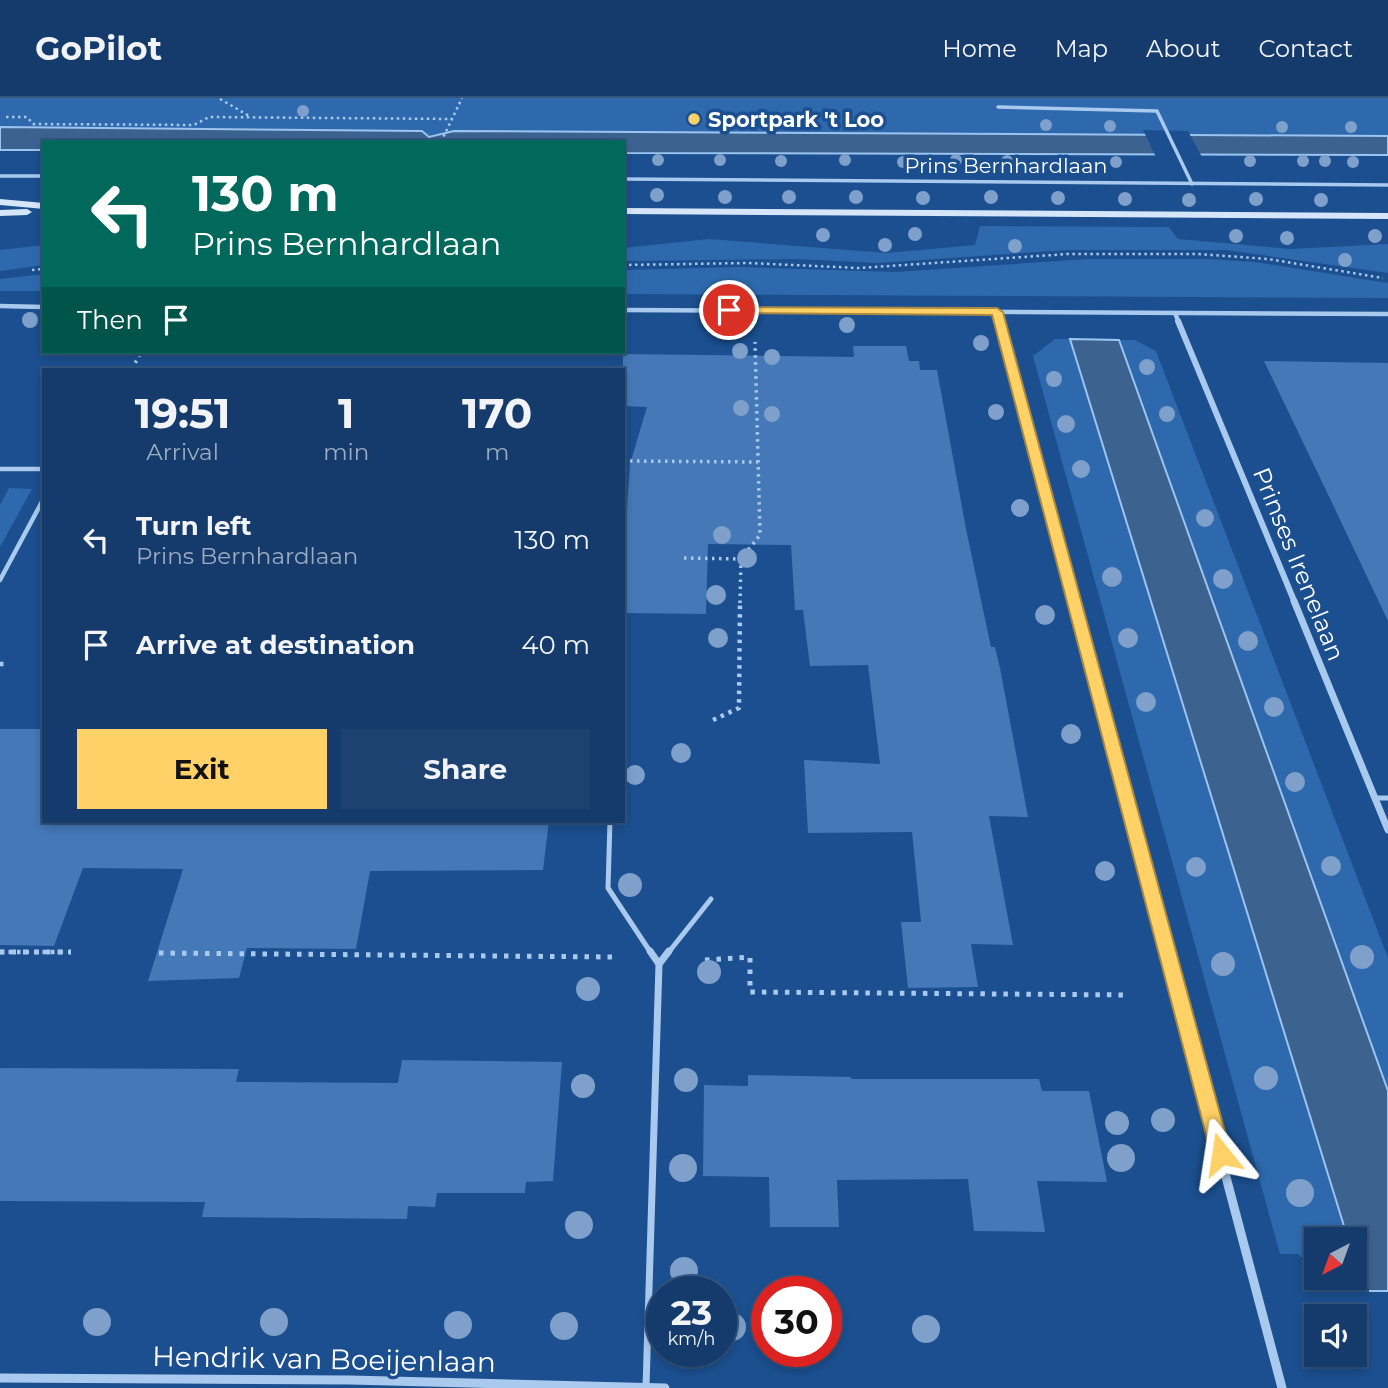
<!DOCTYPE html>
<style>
:root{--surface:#143b6b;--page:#1d4271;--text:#f1f3f6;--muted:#9dadc1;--line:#33557e;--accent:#ffd166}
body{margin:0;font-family:Montserrat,sans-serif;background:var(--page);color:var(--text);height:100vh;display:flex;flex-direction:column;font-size:26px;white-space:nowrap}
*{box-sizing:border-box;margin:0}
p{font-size:23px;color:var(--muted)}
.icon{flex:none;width:38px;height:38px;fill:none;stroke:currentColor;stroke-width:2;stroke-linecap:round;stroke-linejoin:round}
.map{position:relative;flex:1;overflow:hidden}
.sheet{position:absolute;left:42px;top:270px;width:583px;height:455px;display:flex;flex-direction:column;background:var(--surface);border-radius:0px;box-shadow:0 4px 10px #0003,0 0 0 2px var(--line)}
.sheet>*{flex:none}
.hud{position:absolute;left:42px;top:42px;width:583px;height:214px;border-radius:0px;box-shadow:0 4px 10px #0003,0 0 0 2px var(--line);background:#00695c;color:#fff;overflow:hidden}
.needle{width:46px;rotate:221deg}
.controls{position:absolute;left:1304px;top:1129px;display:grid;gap:14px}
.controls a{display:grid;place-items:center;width:63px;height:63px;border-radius:0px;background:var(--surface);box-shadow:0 4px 10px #0003,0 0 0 2px var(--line);font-size:35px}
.speed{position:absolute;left:646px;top:1178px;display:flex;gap:14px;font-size:35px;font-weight:700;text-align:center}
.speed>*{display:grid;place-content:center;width:91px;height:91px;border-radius:50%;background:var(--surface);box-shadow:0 4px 10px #0003,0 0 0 2px var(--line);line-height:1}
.speed small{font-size:18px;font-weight:400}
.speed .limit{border:10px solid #d22;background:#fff;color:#111}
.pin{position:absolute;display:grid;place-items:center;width:60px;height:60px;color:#fff;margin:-30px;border:4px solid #fff;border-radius:50%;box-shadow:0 2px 7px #0007}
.me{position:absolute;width:77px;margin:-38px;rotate:345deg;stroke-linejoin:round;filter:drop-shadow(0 0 5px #0008)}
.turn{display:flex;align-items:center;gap:24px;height:147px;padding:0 35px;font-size:32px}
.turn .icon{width:91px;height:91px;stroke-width:2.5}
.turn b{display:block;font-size:49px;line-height:60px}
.then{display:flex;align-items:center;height:66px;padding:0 35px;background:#0003;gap:14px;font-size:26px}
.eta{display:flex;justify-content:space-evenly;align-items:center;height:119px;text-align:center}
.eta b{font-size:42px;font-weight:700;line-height:49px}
.action{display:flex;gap:14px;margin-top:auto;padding:14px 35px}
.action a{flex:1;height:80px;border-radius:0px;background:var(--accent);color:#111;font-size:28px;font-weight:700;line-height:80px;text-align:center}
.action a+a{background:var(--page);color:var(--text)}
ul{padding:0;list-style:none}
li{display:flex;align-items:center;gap:21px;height:105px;padding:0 35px}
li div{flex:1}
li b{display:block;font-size:26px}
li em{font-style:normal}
header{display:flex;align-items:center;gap:42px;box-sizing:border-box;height:98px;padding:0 35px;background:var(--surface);border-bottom:2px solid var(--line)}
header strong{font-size:33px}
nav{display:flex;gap:38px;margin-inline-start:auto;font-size:24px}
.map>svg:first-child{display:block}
</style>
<header>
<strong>GoPilot</strong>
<nav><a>Home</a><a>Map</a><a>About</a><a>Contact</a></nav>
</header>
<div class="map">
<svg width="1388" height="1290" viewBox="0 0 1388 1290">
<rect width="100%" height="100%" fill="#1b4f8f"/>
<g fill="#2e69ad">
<path d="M0 0H1388V49L0 41Z"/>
<path d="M980 128 1169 129 1178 141 1291 151 1388 146V175L1226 152H1067L878 165 796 161 623 163V150L709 141 887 155 975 147Z"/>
<path d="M44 147V167L0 173V152Z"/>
<path d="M1086 161H1208L1255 164 1388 185V200L623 196V172L738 169 895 174Z"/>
<path d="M44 176V193H0V181Z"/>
<path d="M1055 241H1070L1348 1141H1316V1173L1298 1156H1280L1033 258Z"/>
<path d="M1119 242H1135L1156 253 1388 860V993Z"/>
<path d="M9 390 32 391 0 449V407Z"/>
<path d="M1355 1163 1364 1193 1339 1194 1323 1180H1354Z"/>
</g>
<g fill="#3c6290" stroke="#9cc4f0" stroke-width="2">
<path d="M0 29 422 33 429 39 454 33 1388 38V57L623 55V44H44V52H0Z"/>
<path d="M1070 241 1119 242 1388 993V1193H1364L1355 1163 1354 1141H1348Z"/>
</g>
<path fill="#1b4f8f" d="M1143 32 1188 33 1202 59 1157 61Z"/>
<g fill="#4478b7">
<path d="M853 248H906L909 263H919L920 272H937L966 431 991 549H995L1000 570 1028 719 989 718 1013 847 971 846 978 889 908 890 901 824H921L912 734 808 735 804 662 880 666 868 567 810 568 803 512H795L791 447 708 446 706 516 623 515V410H627L630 366 647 309 623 308V256L854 259Z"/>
<path d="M1264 263 1388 265V523L1334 409Z"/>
<path d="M0 631H44V723H549L543 772 370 773 356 851 247 850 239 880 148 883 183 771 83 770 54 848 0 847Z"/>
<path d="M402 962 562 964 553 1083 526 1084 525 1095H437L435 1109 408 1108 407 1121 202 1119 205 1104 0 1103V970L239 971 236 984 398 985Z"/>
<path d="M748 977 851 979V981H1039L1042 993H1089L1107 1084 1037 1083 1045 1134 974 1133 968 1081 837 1082 839 1129H770L769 1079 703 1078 704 987 748 988Z"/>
</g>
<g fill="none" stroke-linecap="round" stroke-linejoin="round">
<g stroke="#a9c9ee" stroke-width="2.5" stroke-dasharray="2.5 3.5" stroke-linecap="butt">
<path d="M220 1 251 19"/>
<path d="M6 19H27L33 26 194 27 209 19 451 21"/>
<path d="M441 44 462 0"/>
<path d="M623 167 748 165 859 170 1068 156H1198L1268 161 1383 180"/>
<path d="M32 172 44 171"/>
</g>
<g stroke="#a9c9ee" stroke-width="3.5" stroke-dasharray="2.5 4.5" stroke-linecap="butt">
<path d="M132 271 141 254"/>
<path d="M623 363 758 364"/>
<path d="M684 460 741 461"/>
<path d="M740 505 741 461 760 437 755 244"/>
</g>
<g stroke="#a9c9ee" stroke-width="4.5" stroke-dasharray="3.5 5" stroke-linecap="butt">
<path d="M0 566H4"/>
<path d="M713 622 739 610 740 503"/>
<path d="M0 854H71"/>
</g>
<g stroke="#a9c9ee" stroke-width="5" stroke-dasharray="4.5 7" stroke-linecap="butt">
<path d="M0 854H71"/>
<path d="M159 855 613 859"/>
<path d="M705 862 750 859V894L1129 897"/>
</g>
<g stroke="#a9c9ee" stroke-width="3.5">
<path d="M998 9 1157 13 1192 86"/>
<path d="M0 78H44"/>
<path d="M623 81 1388 87"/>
</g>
<g stroke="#a9c9ee" stroke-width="4.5">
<path d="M0 371H44"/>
<path d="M0 482 44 400"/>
</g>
<g stroke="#a9c9ee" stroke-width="5">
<path d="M1375 700H1388"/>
<path d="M610 723 608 790 651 855"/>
<path d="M668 855 711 801"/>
</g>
<g stroke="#a9c9ee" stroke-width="7">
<path d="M659 866 669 853"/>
<path d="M646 1289 659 866 650 853"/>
</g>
<g stroke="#a9c9ee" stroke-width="4.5">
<path d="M0 208 44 209"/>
<path d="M623 212 1388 216"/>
<path d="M997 214 1000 225"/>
<path d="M1175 215 1179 225"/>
</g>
<g stroke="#a9c9ee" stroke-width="6">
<path d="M1000 223 1074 505"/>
<path d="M1178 223 1295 505"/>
</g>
<g stroke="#a9c9ee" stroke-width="7">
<path d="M1074 503 1167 855"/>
<path d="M1294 503 1388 732"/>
</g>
<g stroke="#a9c9ee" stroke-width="9">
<path d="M1166 853 1282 1290"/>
<path d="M0 1280 350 1282 665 1290"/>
</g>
<g fill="#d6e6fa" fill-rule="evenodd">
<path d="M0 101 44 105V111L0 107Z"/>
<path d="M623 110 1388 115V121L623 116Z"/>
<path d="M0 112 27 111 32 114 27 117 0 118Z"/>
</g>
</g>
<g fill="#7ea0ca">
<circle cx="303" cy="13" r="6"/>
<circle cx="1046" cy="27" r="6"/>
<circle cx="1110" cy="28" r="6"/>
<circle cx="1282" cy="29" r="6"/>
<circle cx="1351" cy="29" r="6"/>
<circle cx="658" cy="62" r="6"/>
<circle cx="720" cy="62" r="6"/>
<circle cx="845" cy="62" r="6"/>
<circle cx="956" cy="62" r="6"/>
<circle cx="781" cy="63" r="6"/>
<circle cx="1007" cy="63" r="6"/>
<circle cx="1250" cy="63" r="6"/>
<circle cx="1303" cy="63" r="6"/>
<circle cx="1325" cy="63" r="6"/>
<circle cx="903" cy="64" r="6"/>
<circle cx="1063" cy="64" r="6"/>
<circle cx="1116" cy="64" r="6"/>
<circle cx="1353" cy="64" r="6"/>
<circle cx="657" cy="97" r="7"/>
<circle cx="725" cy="99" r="7"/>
<circle cx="789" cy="99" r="7"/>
<circle cx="856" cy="99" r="7"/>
<circle cx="991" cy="99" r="7"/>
<circle cx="923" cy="100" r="7"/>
<circle cx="1058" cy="100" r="7"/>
<circle cx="1125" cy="101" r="7"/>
<circle cx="1256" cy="101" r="7"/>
<circle cx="1189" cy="102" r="7"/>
<circle cx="1321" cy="102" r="7"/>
<circle cx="915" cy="136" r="7"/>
<circle cx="823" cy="137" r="7"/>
<circle cx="1236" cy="138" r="7"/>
<circle cx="1375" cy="138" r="7"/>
<circle cx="1287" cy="140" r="7"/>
<circle cx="885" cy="147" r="7"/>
<circle cx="1015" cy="148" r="7"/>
<circle cx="1345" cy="162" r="7"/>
<circle cx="30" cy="222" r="8"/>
<circle cx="732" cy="227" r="8"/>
<circle cx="847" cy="227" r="8"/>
<circle cx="981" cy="245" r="8"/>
<circle cx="740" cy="253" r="8"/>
<circle cx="772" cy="259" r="8"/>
<circle cx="1147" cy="269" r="8"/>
<circle cx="1054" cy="281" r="8"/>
<circle cx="741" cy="310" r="8"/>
<circle cx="996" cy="314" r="8"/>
<circle cx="772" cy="316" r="8"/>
<circle cx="1167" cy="316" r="8"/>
<circle cx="1066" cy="326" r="9"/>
<circle cx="1081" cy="371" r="9"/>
<circle cx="1020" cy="410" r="9"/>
<circle cx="1205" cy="420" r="9"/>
<circle cx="722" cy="437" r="9"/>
<circle cx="747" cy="460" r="10"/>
<circle cx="1112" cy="479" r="10"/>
<circle cx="1223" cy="481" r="10"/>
<circle cx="716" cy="497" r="10"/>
<circle cx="1045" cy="517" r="10"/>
<circle cx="718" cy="540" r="10"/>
<circle cx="1128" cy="540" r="10"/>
<circle cx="1248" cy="543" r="10"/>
<circle cx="1146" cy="604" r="10"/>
<circle cx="1274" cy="609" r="10"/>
<circle cx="1071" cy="636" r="10"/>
<circle cx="681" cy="655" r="10"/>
<circle cx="635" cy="677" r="10"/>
<circle cx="1295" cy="684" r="10"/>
<circle cx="1331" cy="768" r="10"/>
<circle cx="1196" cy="769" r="10"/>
<circle cx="1105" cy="773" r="10"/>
<circle cx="630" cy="787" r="12"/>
<circle cx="1362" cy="859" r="12"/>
<circle cx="1223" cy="866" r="12"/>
<circle cx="709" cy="874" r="12"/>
<circle cx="588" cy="891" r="12"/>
<circle cx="1266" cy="980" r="12"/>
<circle cx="686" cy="982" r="12"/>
<circle cx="583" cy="988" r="12"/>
<circle cx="1163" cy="1022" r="12"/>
<circle cx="1117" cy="1025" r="12"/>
<circle cx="1121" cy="1060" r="14"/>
<circle cx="683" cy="1070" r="14"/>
<circle cx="1300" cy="1095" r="14"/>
<circle cx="579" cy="1127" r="14"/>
<circle cx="684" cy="1173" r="14"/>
<circle cx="97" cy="1224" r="14"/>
<circle cx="274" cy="1224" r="14"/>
<circle cx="458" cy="1227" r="14"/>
<circle cx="564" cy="1228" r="14"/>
<circle cx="732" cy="1229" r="14"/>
<circle cx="926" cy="1231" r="14"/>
</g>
<path fill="#ffd166" stroke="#a68842" stroke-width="2" d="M725 209 997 210 1003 214 1231 1056 1228 1063 1221 1066 1214 1063 1211 1056 992 217 729 215 725 214Z"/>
<circle fill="#ffd166" stroke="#1b4f8f" stroke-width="2.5" cx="694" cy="21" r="7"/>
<g text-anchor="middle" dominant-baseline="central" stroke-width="7" stroke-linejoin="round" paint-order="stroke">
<g font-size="21" font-weight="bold" fill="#fff" stroke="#1b4f8f" text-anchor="start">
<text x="708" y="21">Sportpark 't Loo</text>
</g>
<g font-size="21" fill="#fff" stroke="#1b4f8f">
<text x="1006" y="67">Prins Bernhardlaan</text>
</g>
<g font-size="24" fill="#fff" stroke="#1b4f8f">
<text transform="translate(1299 466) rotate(68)">Prinses Irenelaan</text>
</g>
<g font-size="28" fill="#fff" stroke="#1b4f8f">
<text transform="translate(324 1261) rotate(1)">Hendrik van Boeijenlaan</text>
</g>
</g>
</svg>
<div class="controls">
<a><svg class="needle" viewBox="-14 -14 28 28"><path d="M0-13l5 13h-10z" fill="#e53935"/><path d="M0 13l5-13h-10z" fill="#9dadc1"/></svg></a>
<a><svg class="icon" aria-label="sound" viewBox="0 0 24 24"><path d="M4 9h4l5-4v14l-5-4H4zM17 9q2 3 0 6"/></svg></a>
</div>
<div class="speed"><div>23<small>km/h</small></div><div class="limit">30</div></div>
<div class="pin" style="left:729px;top:212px;background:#d93025"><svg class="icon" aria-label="arrive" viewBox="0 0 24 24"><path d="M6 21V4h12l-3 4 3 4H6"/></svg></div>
<svg class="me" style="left:1221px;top:1056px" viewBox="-20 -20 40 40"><path d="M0-17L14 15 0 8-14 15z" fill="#ffd166" stroke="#fff" stroke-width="4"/></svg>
<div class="hud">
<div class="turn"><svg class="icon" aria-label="left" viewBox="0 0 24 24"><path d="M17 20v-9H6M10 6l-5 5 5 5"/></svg><div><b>130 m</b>Prins Bernhardlaan</div></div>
<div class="then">Then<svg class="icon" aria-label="arrive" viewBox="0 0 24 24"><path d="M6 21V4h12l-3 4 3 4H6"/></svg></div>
</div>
<section class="sheet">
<div class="eta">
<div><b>19:51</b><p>Arrival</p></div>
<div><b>1</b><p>min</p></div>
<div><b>170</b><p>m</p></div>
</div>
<ul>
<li><svg class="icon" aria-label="left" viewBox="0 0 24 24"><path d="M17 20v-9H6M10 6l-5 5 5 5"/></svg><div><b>Turn left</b><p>Prins Bernhardlaan</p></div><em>130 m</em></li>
<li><svg class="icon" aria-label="arrive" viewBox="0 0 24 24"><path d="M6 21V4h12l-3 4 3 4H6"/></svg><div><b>Arrive at destination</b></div><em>40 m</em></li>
</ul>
<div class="action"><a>Exit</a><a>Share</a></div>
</section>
</div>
